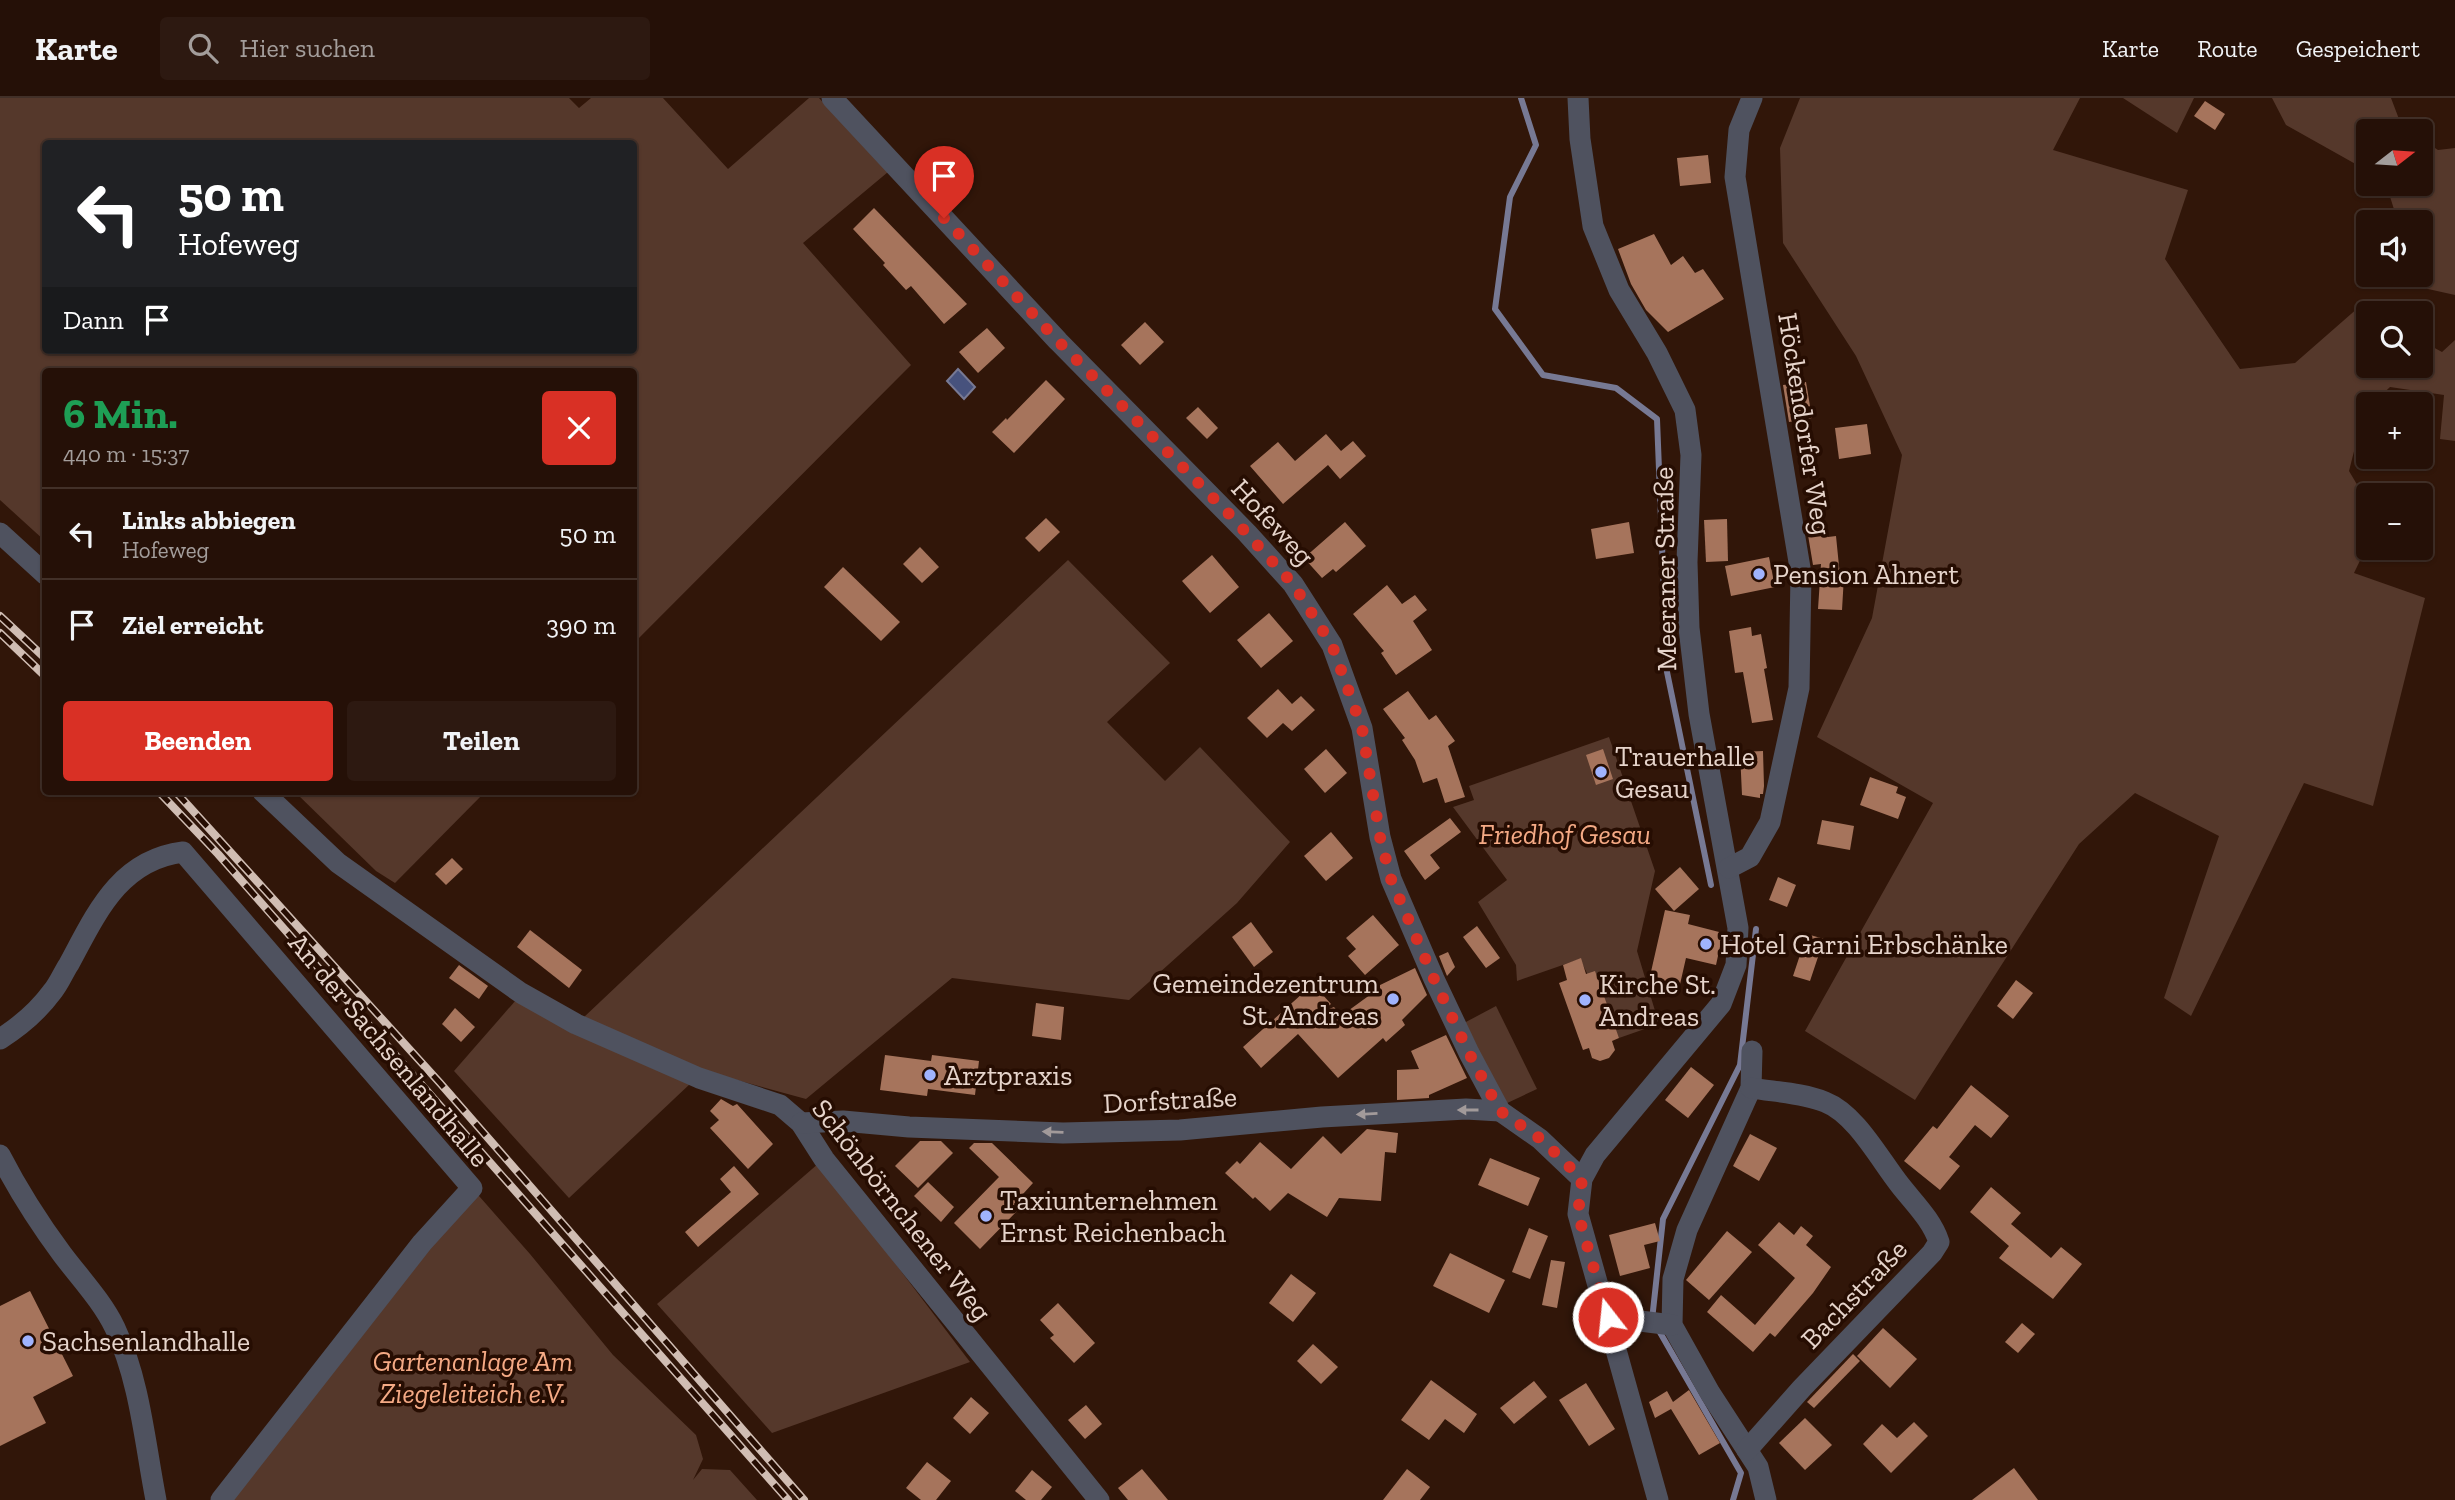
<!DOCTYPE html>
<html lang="de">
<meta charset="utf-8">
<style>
:root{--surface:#251007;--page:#2d1911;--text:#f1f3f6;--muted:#a39d9b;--line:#423028;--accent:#d93025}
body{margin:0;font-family:"Zilla Slab",serif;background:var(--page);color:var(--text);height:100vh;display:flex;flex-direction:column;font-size:26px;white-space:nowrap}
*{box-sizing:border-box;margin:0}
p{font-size:23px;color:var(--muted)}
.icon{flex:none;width:38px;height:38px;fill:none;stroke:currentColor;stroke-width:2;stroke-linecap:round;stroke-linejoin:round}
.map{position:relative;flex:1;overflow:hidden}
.panel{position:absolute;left:42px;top:270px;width:595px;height:427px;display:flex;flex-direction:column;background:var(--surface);border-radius:7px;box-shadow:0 2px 5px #0004,0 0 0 2px var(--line)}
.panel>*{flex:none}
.top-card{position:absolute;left:42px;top:42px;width:595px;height:214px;border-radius:7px;box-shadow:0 2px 5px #0004,0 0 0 2px var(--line);background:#202124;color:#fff;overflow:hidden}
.needle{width:46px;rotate:73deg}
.buttons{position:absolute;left:2356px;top:21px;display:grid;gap:14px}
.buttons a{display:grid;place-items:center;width:77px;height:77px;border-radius:7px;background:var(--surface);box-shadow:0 2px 5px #0004,0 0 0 2px var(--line);font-size:35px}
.pin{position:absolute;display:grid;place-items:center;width:60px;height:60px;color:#fff;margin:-72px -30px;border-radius:50% 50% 50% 0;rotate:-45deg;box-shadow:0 0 7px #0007}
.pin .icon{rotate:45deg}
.me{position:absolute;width:77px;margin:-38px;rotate:344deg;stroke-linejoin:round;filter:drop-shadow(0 0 5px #0008)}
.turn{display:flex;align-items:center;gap:24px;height:147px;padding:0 21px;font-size:32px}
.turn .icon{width:91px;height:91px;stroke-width:2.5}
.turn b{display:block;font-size:49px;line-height:60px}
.then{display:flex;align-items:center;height:66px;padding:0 21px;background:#0003;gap:14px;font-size:26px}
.round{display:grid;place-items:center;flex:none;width:74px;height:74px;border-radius:7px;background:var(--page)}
.summary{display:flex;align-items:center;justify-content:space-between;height:119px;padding:0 21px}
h1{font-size:42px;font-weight:700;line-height:52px;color:#1e9e55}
.primary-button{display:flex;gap:14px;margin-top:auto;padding:14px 21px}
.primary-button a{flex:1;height:80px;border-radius:7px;background:var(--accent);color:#fff;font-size:28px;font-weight:700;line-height:80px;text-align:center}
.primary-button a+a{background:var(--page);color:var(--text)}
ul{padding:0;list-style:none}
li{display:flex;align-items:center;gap:21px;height:91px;padding:0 21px;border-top:2px solid var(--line)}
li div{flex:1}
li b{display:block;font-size:26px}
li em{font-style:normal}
header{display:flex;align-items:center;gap:42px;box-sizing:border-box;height:98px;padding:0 35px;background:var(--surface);border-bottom:2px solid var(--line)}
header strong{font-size:33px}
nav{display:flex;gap:38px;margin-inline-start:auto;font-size:24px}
.search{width:490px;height:63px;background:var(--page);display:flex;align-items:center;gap:18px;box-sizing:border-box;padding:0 24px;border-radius:7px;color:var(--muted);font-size:26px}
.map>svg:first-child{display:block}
</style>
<header>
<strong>Karte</strong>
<div class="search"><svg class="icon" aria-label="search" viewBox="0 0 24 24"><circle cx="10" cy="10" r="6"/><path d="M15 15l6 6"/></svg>Hier suchen</div>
<nav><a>Karte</a><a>Route</a><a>Gespeichert</a></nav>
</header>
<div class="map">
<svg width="2455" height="1402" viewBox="0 0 2455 1402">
<rect width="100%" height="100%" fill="#311609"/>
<g fill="#55382b" fill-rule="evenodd">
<path d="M0 0H569L579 10 591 0H663L728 71 809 0H819L888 74 803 145 911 267 634 545V273H46L45 443 0 402ZM46 46H634V252H46Z"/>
<path d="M1800 0H2080L2053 52 2188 92 2165 161 2240 271 2295 265 2359 209 2371 215H2368V268H2420V242L2442 254 2455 242V343L2440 341 2444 297 2390 289 2372 306H2368L2364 314 2349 373 2368 405V446L2354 475 2425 500 2373 708 2304 685 2191 918 2164 900 2219 738 2135 695 2079 746 1915 1002 1805 933 1933 705 1817 639 1872 520 1902 357 1856 258 1783 145 1780 50Z"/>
<path d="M2123 0H2194L2177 35Z"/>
<path d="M2272 0H2391L2402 29 2409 33H2368V73L2286 27Z"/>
<path d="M2420 40 2438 52 2455 50V197L2419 189 2415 177H2420V124H2398L2386 86H2420Z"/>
<path d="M1068 462 1170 565 1107 624 1165 683 1200 649 1290 744 1237 805 1129 902 952 880 806 1001 704 973 583 920Z"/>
<path d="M1609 639 1655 773 1637 853 1659 926 1619 940 1580 861 1517 883 1516 867 1478 804 1507 782 1453 709 1474 702 1469 688Z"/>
<path d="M294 693H486L395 785 376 773Z"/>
<path d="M516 902 691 985 569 1100 454 973Z"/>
<path d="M1496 908 1537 991 1503 1007 1464 925Z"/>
<path d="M819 1065 970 1264 772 1335 657 1206Z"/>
<path d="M472 1090 530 1156 613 1257 696 1337 703 1361 693 1382 702 1371 730 1372 757 1402H221Z"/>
</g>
<path fill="#47527d" stroke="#777994" stroke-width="2" d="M958 271 975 289 964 301 947 283Z"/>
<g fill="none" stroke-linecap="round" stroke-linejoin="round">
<g stroke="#777994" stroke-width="6">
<path d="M1521 0 1536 47 1510 99 1495 211 1543 277 1616 290 1657 321 1667 574 1711 787"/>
<path d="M1652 1222 1663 1121 1740 967 1756 831"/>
<path d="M1658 1231 1741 1375 1733 1402"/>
</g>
</g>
<g fill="#a6745c">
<path d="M2205 3 2225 16 2215 32 2194 18Z"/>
<path d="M1708 57 1711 85 1680 88 1677 60Z"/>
<path d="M874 110 967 206 944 226 911 188 906 192 883 167 885 165 853 131Z"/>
<path d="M1654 136 1671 167 1683 158 1695 175 1703 171 1724 201 1668 234 1646 212 1631 186 1618 151Z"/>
<path d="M1145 224 1164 244 1140 267 1121 247Z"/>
<path d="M987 230 1005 250 978 275 959 254Z"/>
<path d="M1046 282 1065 301 1014 355 992 334 1006 320 1007 322Z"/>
<path d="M1806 284 1812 320 1789 324 1783 287Z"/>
<path d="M1198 309 1218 330 1207 341 1186 320Z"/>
<path d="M1867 326 1871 356 1839 361 1835 330Z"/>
<path d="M1326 336 1341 353 1353 343 1366 358 1340 381 1328 367 1283 406 1250 368 1278 344 1295 363Z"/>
<path d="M1046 420 1060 434 1039 454 1025 440Z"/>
<path d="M1727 421 1728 463 1706 464 1704 422Z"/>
<path d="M1826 423 1828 439 1836 438 1840 478H1844L1842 512 1818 511 1821 466 1813 467 1806 425Z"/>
<path d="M1345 424 1366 448 1336 474 1333 471 1322 480 1304 460Z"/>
<path d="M1629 424 1634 455 1596 461 1591 431Z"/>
<path d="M920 449 939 469 922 485 903 466Z"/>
<path d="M1212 457 1239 489 1210 515 1182 483Z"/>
<path d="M1769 459 1775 489 1731 498 1725 468Z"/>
<path d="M843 469 900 524 881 543 824 489Z"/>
<path d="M1387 487 1402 506 1415 497 1427 512 1413 523 1432 552 1396 577 1381 555 1384 553 1353 516Z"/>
<path d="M1269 515 1293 543 1261 570 1237 542Z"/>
<path d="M1751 529 1752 538 1761 536 1767 570 1764 571 1773 622 1752 625 1743 574 1735 575 1729 533Z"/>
<path d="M1278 591 1292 606 1301 598 1315 612 1292 633 1283 625 1267 640 1247 620Z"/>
<path d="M1408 593 1429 622 1436 617 1455 643 1448 648 1465 699 1445 705 1437 680 1423 685 1415 662 1402 642 1405 640 1383 611Z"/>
<path d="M1326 651 1347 675 1325 695 1304 671Z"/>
<path d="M1603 651 1613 681 1596 687 1586 657Z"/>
<path d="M1763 653 1764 688 1763 696H1760V700L1742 697 1740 654Z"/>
<path d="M1870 679 1898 689 1896 695 1906 699 1898 721 1860 707Z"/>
<path d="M1450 720 1461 734 1430 757 1440 770 1425 782 1404 753Z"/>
<path d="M1822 722 1854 728 1850 752 1817 746Z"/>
<path d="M1331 734 1353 760 1326 783 1304 758Z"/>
<path d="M452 760 463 771 446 787 435 776Z"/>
<path d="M1680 769 1699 791 1674 813 1655 791Z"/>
<path d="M1778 779 1796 787 1787 809 1769 802Z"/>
<path d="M1665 812 1690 817 1688 826 1723 835 1716 867 1686 860 1678 895 1648 887Z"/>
<path d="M1373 817 1399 847 1365 877 1348 858 1356 851 1346 840Z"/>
<path d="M1251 824 1273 854 1254 869 1232 839Z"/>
<path d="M1477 828 1500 860 1486 870 1463 839Z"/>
<path d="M530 832 582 872 569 890 517 849Z"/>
<path d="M1807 836 1824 841 1810 883 1793 878Z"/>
<path d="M1448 854 1455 869 1447 878 1439 858Z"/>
<path d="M1581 860 1586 876 1595 873 1619 940 1612 943 1615 952 1609 960 1600 963 1592 960 1589 950 1583 952 1559 885 1567 882 1563 867Z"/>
<path d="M459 867 488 888 479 901 449 880Z"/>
<path d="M1415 870 1427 897 1402 922 1405 927 1386 944 1383 940 1338 980 1298 936 1261 970 1243 949 1313 886 1331 906 1327 909 1329 911 1334 909 1341 918 1378 891 1376 889Z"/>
<path d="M2016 882 2033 895 2013 921 1997 908Z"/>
<path d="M1036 905 1064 909 1061 942 1032 938Z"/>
<path d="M455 910 475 929 461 944 442 926Z"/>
<path d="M1446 937 1467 980 1429 997V1000L1397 1002V972L1419 971 1411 953Z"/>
<path d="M885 957 931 963 932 957 979 963 975 997 928 991 927 998 880 992Z"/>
<path d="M1691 969 1714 987 1688 1020 1665 1002Z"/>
<path d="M1971 987 2009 1018 1991 1040 1975 1027 1949 1059 1960 1068 1940 1092 1904 1063 1933 1028 1937 1031Z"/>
<path d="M721 1001 733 1008 737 1006 773 1046 748 1071 710 1030 719 1022 710 1013Z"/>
<path d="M1367 1031 1398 1035 1396 1055 1385 1054 1381 1103 1339 1100 1327 1119 1288 1095 1270 1113 1255 1099 1253 1101 1225 1075 1237 1063 1240 1066 1260 1044 1291 1071 1323 1038 1341 1056Z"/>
<path d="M1750 1036 1777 1050 1759 1083 1733 1068Z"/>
<path d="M920 1043H941L953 1055 918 1090 895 1068Z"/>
<path d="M974 1045H992L1033 1085 1014 1106 1019 1111 980 1151 954 1125 999 1079 969 1050Z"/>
<path d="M1490 1060 1540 1080 1528 1108 1478 1087Z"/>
<path d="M734 1068 759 1096 698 1149 685 1134 731 1094 720 1081Z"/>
<path d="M928 1084 954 1109 941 1124 914 1098Z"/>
<path d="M1991 1089 2021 1115 2011 1126 2051 1160 2061 1149 2082 1166 2053 1201 1999 1160 2009 1148 1970 1114Z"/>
<path d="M1779 1124 1794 1137 1801 1128 1813 1138 1806 1147 1831 1169 1813 1195 1775 1239 1770 1235 1753 1254 1707 1214 1721 1197 1755 1227 1795 1180 1758 1147Z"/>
<path d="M1655 1125 1660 1143 1644 1147 1650 1170 1620 1178 1609 1137Z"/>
<path d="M1529 1130 1548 1138 1530 1181 1512 1174Z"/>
<path d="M1727 1133 1752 1154 1709 1202 1686 1182Z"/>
<path d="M1450 1155 1505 1182 1489 1215 1433 1188Z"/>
<path d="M1551 1162 1565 1164 1557 1210 1542 1207Z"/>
<path d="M1291 1176 1316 1195 1293 1224 1269 1205Z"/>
<path d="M30 1193 73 1278 33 1299 46 1325 0 1348V1208Z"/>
<path d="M1058 1205 1095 1245 1074 1265 1050 1240 1054 1237 1040 1222Z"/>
<path d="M2022 1225 2035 1236 2018 1255 2005 1244Z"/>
<path d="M1883 1230 1917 1261 1890 1290 1857 1258Z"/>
<path d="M1313 1246 1338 1269 1321 1286 1297 1263Z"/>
<path d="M1853 1256 1860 1263 1814 1310 1807 1304Z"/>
<path d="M1431 1282 1477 1316 1464 1335 1445 1321 1429 1342 1401 1322Z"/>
<path d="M1534 1283 1547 1299 1514 1326 1500 1310Z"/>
<path d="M1586 1285 1615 1331 1589 1348 1559 1302Z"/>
<path d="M1689 1292 1720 1345 1699 1357 1671 1311 1655 1320 1649 1304 1667 1293 1673 1304Z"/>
<path d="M971 1299 989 1315 970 1336 953 1320Z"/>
<path d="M1086 1307 1102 1326 1085 1341 1068 1322Z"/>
<path d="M1805 1320 1832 1347 1805 1372 1779 1345Z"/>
<path d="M1914 1324 1928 1338 1891 1375 1863 1346 1882 1326 1897 1340Z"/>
<path d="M927 1364 951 1383 936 1402H921L906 1390Z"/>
<path d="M2014 1370 2038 1402H1972Z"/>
<path d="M1142 1371 1168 1402H1128L1118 1390Z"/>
<path d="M1407 1371 1430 1389 1420 1402H1383Z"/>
<path d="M1032 1372 1052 1389 1041 1402H1026L1015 1393Z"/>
</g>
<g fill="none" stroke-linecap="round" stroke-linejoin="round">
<g stroke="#4f525f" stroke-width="21">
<path d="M832 0 1058 243 1247 435 1293 486 1332 547 1362 630 1380 739 1391 781 1434 881 1469 955 1500 1013 1540 1041 1582 1081"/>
<path d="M1578 0 1580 41 1593 128 1619 192 1657 255 1685 312 1691 357 1687 464 1689 530 1699 616 1738 830 1736 867 1721 906 1595 1057 1582 1081 1578 1116 1658 1402"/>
<path d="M0 435 46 477"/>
<path d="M262 693 338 765 521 895 576 926 699 980 780 1007 801 1025 824 1061 1099 1402"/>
<path d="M1729 770 1750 759 1770 724 1799 590 1801 476 1735 79 1739 32 1752 0"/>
<path d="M0 941C19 929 38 913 52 894 59 886 63 875 69 866 96 816 119 762 183 754L472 1090 422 1145 221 1402"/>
<path d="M1752 953 1751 990 1687 1132 1673 1181 1672 1227 1710 1295 1758 1369 1766 1402"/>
<path d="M801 1025 843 1023 909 1029 1063 1035 1180 1032 1322 1019 1466 1011 1500 1013"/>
<path d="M0 1057C18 1092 39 1125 62 1156 80 1180 102 1203 115 1230 140 1283 145 1346 156 1402"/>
<path d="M1608 1219 1672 1227"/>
<path d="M1747 1352 1802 1290 1932 1155 1939 1144C1932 1122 1914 1105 1900 1087 1880 1062 1856 1016 1825 1004 1803 995 1775 994 1751 990"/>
</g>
<g stroke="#d0bdb3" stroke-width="8">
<g id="rail">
<path d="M0 518 46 561"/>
<path d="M0 535 46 579"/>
<path d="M158 693 218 756 788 1402"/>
<path d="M175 693 440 985 804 1402"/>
</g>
</g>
<use href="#rail" stroke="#260d02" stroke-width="5" stroke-dasharray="16" stroke-linecap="butt"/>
</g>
<defs><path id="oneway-solid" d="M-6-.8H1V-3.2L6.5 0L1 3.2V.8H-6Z" transform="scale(1.75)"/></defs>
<g fill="#a29a9a">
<use href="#oneway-solid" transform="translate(1468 1012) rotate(-180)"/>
<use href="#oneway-solid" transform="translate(1367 1016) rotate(177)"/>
<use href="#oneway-solid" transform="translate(1053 1034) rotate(-178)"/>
</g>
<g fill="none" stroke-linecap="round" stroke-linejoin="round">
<path stroke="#d93025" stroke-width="12" stroke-dasharray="0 21.6" d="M944 120 1058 243 1231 418 1293 486 1332 547 1362 630 1380 739 1391 781 1434 881 1469 955 1500 1013 1541 1041 1582 1081 1578 1116 1608 1219"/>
</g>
<g fill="#a0b3fd" stroke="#260d02" stroke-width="2.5">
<circle cx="1759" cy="476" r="7"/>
<circle cx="1601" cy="674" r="7"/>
<circle cx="1706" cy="846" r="7"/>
<circle cx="1393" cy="901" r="7"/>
<circle cx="1585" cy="902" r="7"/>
<circle cx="930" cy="977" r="7"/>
<circle cx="986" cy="1118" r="7"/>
<circle cx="28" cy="1243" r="7"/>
</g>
<g text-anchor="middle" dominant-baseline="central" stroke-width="7" stroke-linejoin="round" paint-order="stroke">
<g font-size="28" fill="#e6d4cb" stroke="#260d02">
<text transform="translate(1805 326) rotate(81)">Höckendorfer Weg</text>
<text transform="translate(1273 424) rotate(47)">Hofeweg</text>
<text transform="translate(1665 471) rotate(-91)">Meeraner Straße</text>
<text transform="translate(389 952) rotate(50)">An der Sachsenlandhalle</text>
<text transform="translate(1170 1002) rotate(-3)">Dorfstraße</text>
<text transform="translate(902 1112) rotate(52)">Schönbörnchener Weg</text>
<text transform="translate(1854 1196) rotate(-46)">Bachstraße</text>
</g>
<g font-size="28" fill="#e6d4cb" stroke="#260d02" text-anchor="start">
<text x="1773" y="476">Pension Ahnert</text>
<text x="1615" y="658">Trauerhalle<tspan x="1615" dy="32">Gesau</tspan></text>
<text x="1720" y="846">Hotel Garni Erbschänke</text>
<text x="1379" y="885" text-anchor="end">Gemeindezentrum<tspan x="1379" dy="32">St. Andreas</tspan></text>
<text x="1599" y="886">Kirche St.<tspan x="1599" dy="32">Andreas</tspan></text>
<text x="944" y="977">Arztpraxis</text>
<text x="1000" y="1102">Taxiunternehmen<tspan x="1000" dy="32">Ernst Reichenbach</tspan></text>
<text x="42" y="1243">Sachsenlandhalle</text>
</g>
<g font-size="28" font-style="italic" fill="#f5aa85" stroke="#260d02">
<text x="1565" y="736">Friedhof Gesau</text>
<text x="473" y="1263">Gartenanlage Am<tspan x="473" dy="32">Ziegeleiteich e.V.</tspan></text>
</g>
</g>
</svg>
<div class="buttons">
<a><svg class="needle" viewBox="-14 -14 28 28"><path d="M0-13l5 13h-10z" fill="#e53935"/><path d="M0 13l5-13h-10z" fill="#a39d9b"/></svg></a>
<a><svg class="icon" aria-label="sound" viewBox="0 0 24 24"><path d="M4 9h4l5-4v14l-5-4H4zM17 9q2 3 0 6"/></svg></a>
<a><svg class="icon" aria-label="search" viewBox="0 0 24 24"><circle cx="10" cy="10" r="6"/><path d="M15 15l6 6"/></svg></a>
<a>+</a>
<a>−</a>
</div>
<div class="pin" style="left:944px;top:120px;background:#d93025"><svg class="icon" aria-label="arrive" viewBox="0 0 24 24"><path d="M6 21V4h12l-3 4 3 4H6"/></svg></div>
<svg class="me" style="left:1608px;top:1219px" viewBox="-20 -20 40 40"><circle r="17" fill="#d93025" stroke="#fff" stroke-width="3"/><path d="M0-11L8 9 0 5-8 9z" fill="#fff"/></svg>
<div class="top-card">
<div class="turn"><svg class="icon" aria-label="left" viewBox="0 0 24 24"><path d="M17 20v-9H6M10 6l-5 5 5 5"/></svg><div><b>50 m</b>Hofeweg</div></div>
<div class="then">Dann<svg class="icon" aria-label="arrive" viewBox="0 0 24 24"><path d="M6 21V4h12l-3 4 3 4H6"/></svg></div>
</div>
<section class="panel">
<div class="summary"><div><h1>6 Min.</h1><p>440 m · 15:37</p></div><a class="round" style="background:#d93025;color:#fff"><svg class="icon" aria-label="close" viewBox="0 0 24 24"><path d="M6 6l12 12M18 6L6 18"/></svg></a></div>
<ul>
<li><svg class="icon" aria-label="left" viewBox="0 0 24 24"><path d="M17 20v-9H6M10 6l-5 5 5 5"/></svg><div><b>Links abbiegen</b><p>Hofeweg</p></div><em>50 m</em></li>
<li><svg class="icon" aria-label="arrive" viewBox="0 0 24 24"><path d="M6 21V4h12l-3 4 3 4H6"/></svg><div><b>Ziel erreicht</b></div><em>390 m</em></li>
</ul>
<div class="primary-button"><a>Beenden</a><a>Teilen</a></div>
</section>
</div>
